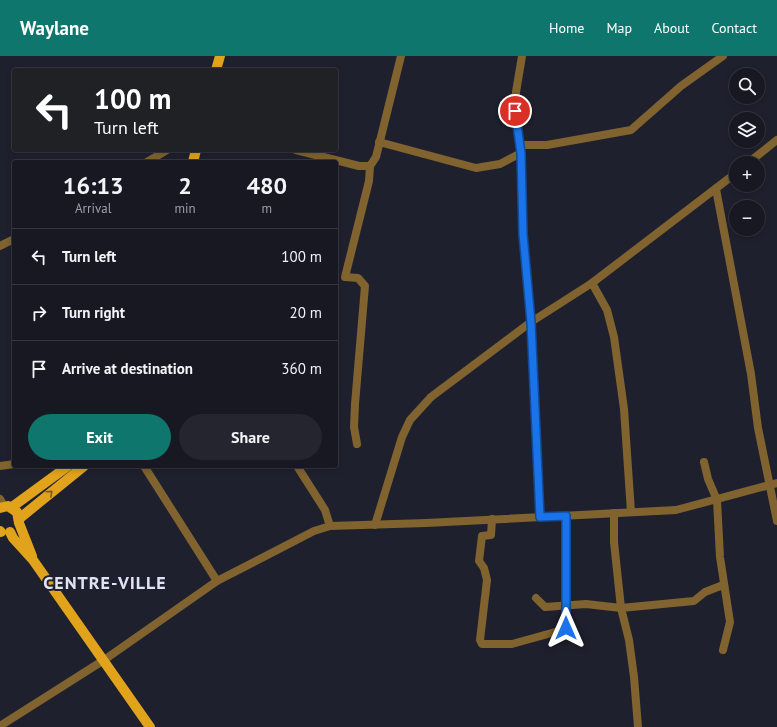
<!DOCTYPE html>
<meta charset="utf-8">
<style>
:root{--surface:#171822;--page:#24252f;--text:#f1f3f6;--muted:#9ea0a5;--line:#363740;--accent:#0f766e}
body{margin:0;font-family:"PT Sans",sans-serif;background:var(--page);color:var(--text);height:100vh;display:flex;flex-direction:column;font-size:15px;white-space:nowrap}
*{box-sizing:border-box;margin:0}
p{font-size:13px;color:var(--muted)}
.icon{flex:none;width:22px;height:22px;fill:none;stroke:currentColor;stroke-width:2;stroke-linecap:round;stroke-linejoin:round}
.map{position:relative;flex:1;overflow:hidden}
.drawer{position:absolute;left:12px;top:104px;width:326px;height:308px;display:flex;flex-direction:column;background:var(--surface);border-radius:4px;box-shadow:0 2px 6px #0003,0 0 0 1px var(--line)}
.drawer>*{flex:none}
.top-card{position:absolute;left:12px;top:12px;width:326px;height:84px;border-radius:4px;box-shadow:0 2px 6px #0003,0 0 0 1px var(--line);background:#202124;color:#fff;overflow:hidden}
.tools{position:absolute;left:729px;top:12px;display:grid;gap:8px}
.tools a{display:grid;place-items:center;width:36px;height:36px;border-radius:50%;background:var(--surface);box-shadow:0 2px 6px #0003,0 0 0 1px var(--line);font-size:20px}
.pin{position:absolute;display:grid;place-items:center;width:34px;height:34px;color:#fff;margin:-17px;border:2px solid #fff;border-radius:50%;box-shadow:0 1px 4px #0007}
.me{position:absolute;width:44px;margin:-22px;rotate:0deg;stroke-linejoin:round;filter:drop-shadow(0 0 3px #0008)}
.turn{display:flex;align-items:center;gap:14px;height:84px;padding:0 16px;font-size:18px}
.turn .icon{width:52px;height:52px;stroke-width:2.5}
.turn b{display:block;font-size:28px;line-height:34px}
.eta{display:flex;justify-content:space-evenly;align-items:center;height:68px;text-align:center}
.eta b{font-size:24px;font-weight:800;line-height:28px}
.action{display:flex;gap:8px;margin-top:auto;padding:8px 16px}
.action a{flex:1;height:46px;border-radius:24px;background:var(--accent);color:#fff;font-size:16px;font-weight:800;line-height:46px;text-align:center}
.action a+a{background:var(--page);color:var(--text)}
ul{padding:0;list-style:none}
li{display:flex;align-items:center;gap:12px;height:56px;padding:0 16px;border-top:1px solid var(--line)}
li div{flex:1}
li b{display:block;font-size:15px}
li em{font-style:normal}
header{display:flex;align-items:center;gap:24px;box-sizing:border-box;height:56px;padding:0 20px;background:var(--accent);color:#fff}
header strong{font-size:19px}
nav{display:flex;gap:22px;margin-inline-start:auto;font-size:14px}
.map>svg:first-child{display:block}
</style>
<header>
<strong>Waylane</strong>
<nav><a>Home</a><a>Map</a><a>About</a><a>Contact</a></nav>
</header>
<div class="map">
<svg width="777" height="671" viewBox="0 0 777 671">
<rect width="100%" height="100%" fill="#1f202d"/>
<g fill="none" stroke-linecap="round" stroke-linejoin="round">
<g stroke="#80632e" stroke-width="8">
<path d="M522 0 516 36 515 55 521 97 523 178 531 266 540 461"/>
<path d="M379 86 476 112 500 108 521 97"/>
<path d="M521 89H547L631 74 681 30 723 0"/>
<path d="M296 94 359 110H370L376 101 401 0"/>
<path d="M147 106 167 94"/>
<path d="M748 107 777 84"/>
<path d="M716 133 751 318 758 372 777 465"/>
<path d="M0 190 14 183"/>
<path d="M592 227 607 254 614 281 624 353 631 456"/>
<path d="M357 388 354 371 355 348 365 230 358 222 345 221 369 125 370 110"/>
<path d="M704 406 708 423 717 444 720 501 730 566 723 594"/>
<path d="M0 410 14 408"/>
<path d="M297 410 325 454 330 470"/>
<path d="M614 457V486L621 552 629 584 634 621 638 671"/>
<path d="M492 463 491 479 482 480 479 505 484 512 487 524 480 584 482 588H512L566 573V460"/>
<path d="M375 469 402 381 410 364 431 341 531 266 592 227 736 117"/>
<path d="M536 542 545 551 586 548 621 552 694 545 705 536 723 529"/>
</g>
<g stroke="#80632e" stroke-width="8">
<path d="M144 410 217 525"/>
<path d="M0 443 4 450"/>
<path d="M0 670 104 604 217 525 314 475 330 470 426 467 676 454 777 427"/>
</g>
<g stroke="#e1a31b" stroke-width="10">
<path d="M216 14 220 0"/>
<path d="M193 106 196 94"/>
<path d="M12 451 68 410"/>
<path d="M0 452 8 450 17 456 19 467 32 500"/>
<path d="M20 462 84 410"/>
<path d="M0 475 1 476"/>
<path d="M10 476 13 482 33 504 150 671"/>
</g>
</g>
<defs><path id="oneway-chevron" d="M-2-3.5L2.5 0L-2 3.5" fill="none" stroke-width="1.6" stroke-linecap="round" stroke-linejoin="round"/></defs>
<use stroke="#765b25" href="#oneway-chevron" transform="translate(50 437) rotate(-42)"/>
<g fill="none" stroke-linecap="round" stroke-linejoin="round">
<g stroke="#114b97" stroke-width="10">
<path id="route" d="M515 55 521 97 523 178 531 266 540 461 566 460V572"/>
</g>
<use href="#route" stroke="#1a73e8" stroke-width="7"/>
</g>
<g text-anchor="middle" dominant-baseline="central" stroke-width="4" stroke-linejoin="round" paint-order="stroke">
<g font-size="18" font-weight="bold" letter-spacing="1" fill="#e1e2f4" stroke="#1f202d">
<text x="105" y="526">CENTRE-VILLE</text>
</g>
</g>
</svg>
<div class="tools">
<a><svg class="icon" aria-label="search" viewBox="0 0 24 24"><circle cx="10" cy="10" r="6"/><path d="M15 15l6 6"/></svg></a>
<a><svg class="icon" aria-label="layers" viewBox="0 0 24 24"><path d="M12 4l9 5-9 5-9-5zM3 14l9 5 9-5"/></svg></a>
<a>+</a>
<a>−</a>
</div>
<div class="pin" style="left:515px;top:55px;background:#d93025"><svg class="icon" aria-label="arrive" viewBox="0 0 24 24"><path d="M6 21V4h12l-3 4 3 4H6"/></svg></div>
<svg class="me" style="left:566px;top:572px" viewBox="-20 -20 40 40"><path d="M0-17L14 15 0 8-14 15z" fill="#1a73e8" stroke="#fff" stroke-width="4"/></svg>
<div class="top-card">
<div class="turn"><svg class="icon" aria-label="left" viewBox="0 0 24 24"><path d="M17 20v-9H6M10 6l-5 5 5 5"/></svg><div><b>100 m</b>Turn left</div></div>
</div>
<section class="drawer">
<div class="eta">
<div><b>16:13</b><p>Arrival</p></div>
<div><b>2</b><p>min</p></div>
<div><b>480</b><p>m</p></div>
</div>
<ul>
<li><svg class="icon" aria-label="left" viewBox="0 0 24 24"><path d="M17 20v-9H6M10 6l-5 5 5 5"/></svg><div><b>Turn left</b></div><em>100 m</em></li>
<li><svg class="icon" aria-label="right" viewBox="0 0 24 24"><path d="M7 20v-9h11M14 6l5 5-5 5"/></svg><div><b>Turn right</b></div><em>20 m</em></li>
<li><svg class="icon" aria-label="arrive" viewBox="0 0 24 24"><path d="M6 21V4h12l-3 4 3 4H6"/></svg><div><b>Arrive at destination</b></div><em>360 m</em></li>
</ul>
<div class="action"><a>Exit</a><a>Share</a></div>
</section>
</div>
